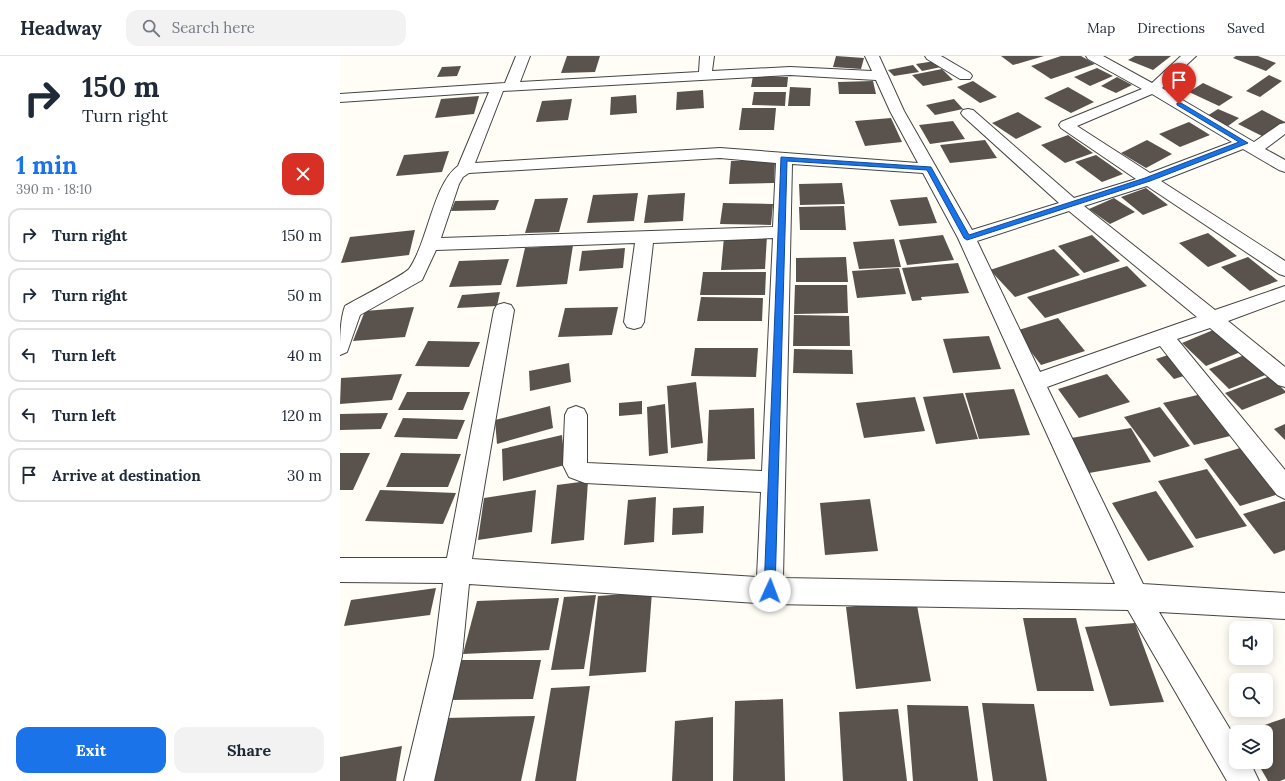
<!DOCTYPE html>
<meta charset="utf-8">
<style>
:root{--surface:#fff;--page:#f2f2f3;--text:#1f2937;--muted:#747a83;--line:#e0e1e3;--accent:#1a73e8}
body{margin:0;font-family:Lora,serif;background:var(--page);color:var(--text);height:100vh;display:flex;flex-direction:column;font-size:15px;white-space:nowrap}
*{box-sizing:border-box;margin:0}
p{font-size:13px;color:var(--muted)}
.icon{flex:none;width:22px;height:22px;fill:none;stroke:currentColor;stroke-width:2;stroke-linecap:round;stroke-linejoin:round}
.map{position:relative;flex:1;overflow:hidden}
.drawer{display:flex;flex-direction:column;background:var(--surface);width:340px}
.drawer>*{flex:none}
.top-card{background:#fff;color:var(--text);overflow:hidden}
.tools{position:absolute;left:889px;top:565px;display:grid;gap:8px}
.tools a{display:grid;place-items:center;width:44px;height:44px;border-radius:8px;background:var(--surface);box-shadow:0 2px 10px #0003;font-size:20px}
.pin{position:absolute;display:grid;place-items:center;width:34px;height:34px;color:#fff;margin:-41px -17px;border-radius:50% 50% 50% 0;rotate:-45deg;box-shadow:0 0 4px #0007}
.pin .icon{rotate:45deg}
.me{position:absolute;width:44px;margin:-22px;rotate:2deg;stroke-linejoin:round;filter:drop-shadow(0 0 3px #0008)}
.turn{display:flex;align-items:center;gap:14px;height:84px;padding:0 16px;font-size:18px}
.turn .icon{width:52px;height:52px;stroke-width:2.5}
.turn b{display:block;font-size:28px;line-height:34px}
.round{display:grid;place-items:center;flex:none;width:42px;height:42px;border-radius:12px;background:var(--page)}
.overview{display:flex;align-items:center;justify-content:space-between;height:68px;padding:0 16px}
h1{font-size:24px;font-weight:700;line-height:30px;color:var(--accent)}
.cta{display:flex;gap:8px;margin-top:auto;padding:8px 16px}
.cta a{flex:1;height:46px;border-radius:12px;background:var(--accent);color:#fff;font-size:16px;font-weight:700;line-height:46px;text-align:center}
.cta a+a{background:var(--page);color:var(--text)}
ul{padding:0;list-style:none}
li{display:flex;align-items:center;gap:12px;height:54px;margin:0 8px 6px;padding:0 8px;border:2px solid var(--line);border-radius:12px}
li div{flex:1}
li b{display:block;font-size:15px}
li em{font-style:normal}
header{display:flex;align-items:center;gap:24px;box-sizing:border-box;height:56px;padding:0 20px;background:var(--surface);border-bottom:1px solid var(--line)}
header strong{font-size:19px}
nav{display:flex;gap:22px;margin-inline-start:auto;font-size:14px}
.search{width:280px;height:36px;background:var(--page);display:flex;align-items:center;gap:10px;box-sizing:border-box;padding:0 14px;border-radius:12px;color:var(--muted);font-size:15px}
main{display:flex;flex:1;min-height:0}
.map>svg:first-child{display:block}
</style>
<header>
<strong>Headway</strong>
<div class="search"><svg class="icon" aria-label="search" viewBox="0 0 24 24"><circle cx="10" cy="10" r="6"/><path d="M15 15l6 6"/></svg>Search here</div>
<nav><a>Map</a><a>Directions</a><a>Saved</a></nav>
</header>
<main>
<section class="drawer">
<div class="top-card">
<div class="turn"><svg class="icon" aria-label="right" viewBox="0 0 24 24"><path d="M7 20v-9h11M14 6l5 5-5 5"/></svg><div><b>150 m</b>Turn right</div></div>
</div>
<div class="overview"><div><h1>1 min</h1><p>390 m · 18:10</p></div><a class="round" style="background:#d93025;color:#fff"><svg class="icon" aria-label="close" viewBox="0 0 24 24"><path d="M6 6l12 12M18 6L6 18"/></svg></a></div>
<ul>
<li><svg class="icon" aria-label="right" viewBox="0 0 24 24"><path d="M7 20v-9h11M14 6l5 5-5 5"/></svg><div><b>Turn right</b></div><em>150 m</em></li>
<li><svg class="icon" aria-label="right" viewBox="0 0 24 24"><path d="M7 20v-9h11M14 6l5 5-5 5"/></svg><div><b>Turn right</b></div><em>50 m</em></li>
<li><svg class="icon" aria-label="left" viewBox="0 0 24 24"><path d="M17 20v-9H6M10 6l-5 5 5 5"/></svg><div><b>Turn left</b></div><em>40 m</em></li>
<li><svg class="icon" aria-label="left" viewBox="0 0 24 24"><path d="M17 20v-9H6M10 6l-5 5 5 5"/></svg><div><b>Turn left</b></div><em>120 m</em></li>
<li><svg class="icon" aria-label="arrive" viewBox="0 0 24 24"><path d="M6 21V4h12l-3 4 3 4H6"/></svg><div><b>Arrive at destination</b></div><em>30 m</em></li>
</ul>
<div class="cta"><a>Exit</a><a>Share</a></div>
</section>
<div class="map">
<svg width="945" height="725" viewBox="0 0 945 725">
<rect width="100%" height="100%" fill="#fffdf5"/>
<g fill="#5a524d">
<path d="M227 0H260L255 16 221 17Z"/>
<path d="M496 0 524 2 521 13 493 11Z"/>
<path d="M661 0H704L673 9Z"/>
<path d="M721 0H741L755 8 711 23 691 10Z"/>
<path d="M795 0H831L813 14 788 4Z"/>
<path d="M896 0H918L936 7 926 15 893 2Z"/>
<path d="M595 5 601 11 582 15 576 8Z"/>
<path d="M573 9 579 16 554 20 548 14Z"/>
<path d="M121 10 117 20 97 21 102 11Z"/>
<path d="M757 12 773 20 750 30 734 21Z"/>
<path d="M602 13 613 24 583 30 572 19Z"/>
<path d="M929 19 942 25 920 41 906 35Z"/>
<path d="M413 20 448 21 447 31H411Z"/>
<path d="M777 21 792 29 776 37 761 30Z"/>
<path d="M533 25 536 38H499L498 26Z"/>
<path d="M633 25 657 41 640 47 617 31Z"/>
<path d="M863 27 893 41 879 50 849 36Z"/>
<path d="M450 31 471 32 470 50H448Z"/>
<path d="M728 31 754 46 731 57 704 42Z"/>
<path d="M363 34 364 52 336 54 337 36Z"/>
<path d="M414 36H446L445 50 412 49Z"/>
<path d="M296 39 297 57 270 59 271 41Z"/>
<path d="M139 40 134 58 95 62 101 43Z"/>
<path d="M232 43 228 64 196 66 202 45Z"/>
<path d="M614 43 623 53 595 59 586 49Z"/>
<path d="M402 52H436L434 74H399Z"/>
<path d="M878 53 899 62 888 70 867 60Z"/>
<path d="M922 54 945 66 922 80 898 68Z"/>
<path d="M678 56 702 71 676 83 652 67Z"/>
<path d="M551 62 562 86 525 90 515 65Z"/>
<path d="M613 65 625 83 590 88 579 69Z"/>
<path d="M849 66 870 79 840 91 819 78Z"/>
<path d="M728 79 753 97 725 107 701 89Z"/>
<path d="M645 84 657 102 610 107 600 89Z"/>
<path d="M807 84 832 98 806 112 781 97Z"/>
<path d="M109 95 102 116 56 120 64 99Z"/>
<path d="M756 99 783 118 762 126 735 106Z"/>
<path d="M391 105H435L434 127 389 128Z"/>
<path d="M502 127 505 148 460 149 459 128Z"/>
<path d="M806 132 828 149 803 159 781 141Z"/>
<path d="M298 137 294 165 247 167 253 139Z"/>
<path d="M345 137 343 165 304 167 308 139Z"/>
<path d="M587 141 597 167 559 170 550 144Z"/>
<path d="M228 142 219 176 185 177 195 143Z"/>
<path d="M774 142 795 156 770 168 749 153Z"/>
<path d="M159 144 155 154 111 155 115 145Z"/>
<path d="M383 147 433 148 431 169 380 168Z"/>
<path d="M504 150 506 174H460L459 151Z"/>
<path d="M75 174 69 199 1 207 10 181Z"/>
<path d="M868 177 897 200 868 211 839 187Z"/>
<path d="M603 179 614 204 567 209 559 184Z"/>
<path d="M752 179 780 205 744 217 718 190Z"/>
<path d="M427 180 425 213 381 214 384 181Z"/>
<path d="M554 183 561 211 519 213 513 186Z"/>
<path d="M233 189 227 228 176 231 185 192Z"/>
<path d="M285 192 283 212 239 215 242 195Z"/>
<path d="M714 193 740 219 675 241 650 214Z"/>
<path d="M506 201 508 226H456V202Z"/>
<path d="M908 201 938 225 910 235 881 211Z"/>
<path d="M169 203 161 229 109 231 119 205Z"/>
<path d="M618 207 629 237 581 241 582 244 572 245 562 212Z"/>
<path d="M787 210 807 230 705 262 687 241Z"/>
<path d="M559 212 566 238 517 242 512 215Z"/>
<path d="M363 216H426L425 239H360Z"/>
<path d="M455 229H507L508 257 454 258Z"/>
<path d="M160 236 157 250 117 252 122 239Z"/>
<path d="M361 241 423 242 422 265H357Z"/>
<path d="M74 251 65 281 13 285 25 255Z"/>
<path d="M278 251 272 279 218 281 225 252Z"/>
<path d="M454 259 509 260 510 290H453Z"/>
<path d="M718 262 745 295 701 309 675 275Z"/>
<path d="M878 272 903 295 866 310 842 287Z"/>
<path d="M649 280 661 313 613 317 603 283Z"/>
<path d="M88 285 140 286 129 311 75 310Z"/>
<path d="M355 292H418L416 321 351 320Z"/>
<path d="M454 293 512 294 513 318 453 317Z"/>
<path d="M907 298 928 318 889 333 869 313Z"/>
<path d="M828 299 847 319 834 323 816 303Z"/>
<path d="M229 307 231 326 190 335 189 315Z"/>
<path d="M62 318 52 344 0 348 1 322Z"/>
<path d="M767 318 790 346 739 362 718 333Z"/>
<path d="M930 320 945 335V337L902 354 885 337Z"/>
<path d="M356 326 363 387 331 392 327 330Z"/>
<path d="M674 333 690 379 639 383 625 337Z"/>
<path d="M67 336H130L123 354H58Z"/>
<path d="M623 337 638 383 596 388 583 341Z"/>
<path d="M862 338 894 379 854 389 823 347Z"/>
<path d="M575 341 585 375 524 382 516 347Z"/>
<path d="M302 345V358L279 360V347Z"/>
<path d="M325 348 328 397 309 400 307 351Z"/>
<path d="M210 350 213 372 157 388 155 364Z"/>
<path d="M820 351 850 390 814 401 784 361Z"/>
<path d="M414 352 415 403 367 405 369 354Z"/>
<path d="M48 357 41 373 0 374V358Z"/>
<path d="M63 362 125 364 117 383 54 381Z"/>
<path d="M945 368V384L934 373Z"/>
<path d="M791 372 811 406 749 417 731 382Z"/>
<path d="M222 379 225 409 163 425 162 393Z"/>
<path d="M900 392 939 438 900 450 864 403Z"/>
<path d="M0 397H30L13 434H0Z"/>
<path d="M61 397 121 398 108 431H46Z"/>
<path d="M867 413 907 470 856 483 818 425Z"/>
<path d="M248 425 244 484 211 488 217 429Z"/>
<path d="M40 434 116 437 103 468 25 465Z"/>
<path d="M196 434 192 476 138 484 144 442Z"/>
<path d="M816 435 854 491 808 505 772 447Z"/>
<path d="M316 441 314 486 284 489 288 444Z"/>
<path d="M530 443 538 495 485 499 480 447Z"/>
<path d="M945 445V494L934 498 903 458Z"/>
<path d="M364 450 363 477 332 479 333 452Z"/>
<path d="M96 532 90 559 4 570 11 544Z"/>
<path d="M312 536 306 616 249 620 258 540Z"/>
<path d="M256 539 244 613 211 614 224 541Z"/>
<path d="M219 542 209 594 123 598 137 545Z"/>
<path d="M576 544 591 625 516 633 506 551Z"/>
<path d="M683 562H736L754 635H697Z"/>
<path d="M795 567 824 646 770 650 745 571Z"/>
<path d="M120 604H201L193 643 109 644Z"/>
<path d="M250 630 236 725H195L211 632Z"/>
<path d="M443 643 445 725H393L395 645Z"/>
<path d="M642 647 694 648 707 725H653Z"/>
<path d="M567 649 628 650 638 725H573Z"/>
<path d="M558 653 567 725H503L499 656Z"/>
<path d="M195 660 181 725H86L105 662Z"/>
<path d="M373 661V725H332L335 665Z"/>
<path d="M945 662V723L940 725H928L917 706H926V676H904Z"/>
<path d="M62 690 56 725H0V701Z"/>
</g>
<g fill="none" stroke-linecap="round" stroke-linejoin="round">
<g stroke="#444" stroke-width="2">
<g id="minor">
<path d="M176 0H190L180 26 359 16 360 0H374L372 15 450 11 532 15 525 0H539L564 55 632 174 719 147 623 60 621 57 623 54 628 53 633 54 734 142 796 123 721 72 719 69 721 66 802 33 748 3 746 0H763L812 27 841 0H856L822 32 914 86 940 68 945 67V78L925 93 945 104V116L939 114 903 93 821 125 945 205V220L939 218 807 130 744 150 875 254 945 230V244L888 265 945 311V331L938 329 870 272 837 283 945 414V443L937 439 820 290 707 331 803 528 945 537V563L819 556 896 683V706H910L919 725H887L788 554 430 548 129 528 122 600 94 725H64L94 600 103 527 0 526V502H107L154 254 157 249 164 247 171 249 174 254 132 503 417 521 421 436 245 427 229 421 223 409 225 359 228 353 236 350 244 353 247 359V407L422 415 433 182 313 187 304 266 301 271 294 273 287 271 284 266 295 187 96 194 82 224 20 259 7 296 0 299C0 283 0 264 5 250 15 244 64 219 69 213 88 186 93 128 118 110L149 36 0 46V38L165 27ZM450 19 536 24 550 55 578 107 380 92 135 107 163 35ZM812 38 892 86 810 117 737 70ZM380 102 436 107 433 171 101 182 119 128 123 121 129 117ZM452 108 583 117 618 182 775 528 443 522ZM729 155 857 261 700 316 637 185Z"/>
<path d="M585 0H601L630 17 632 20 630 23H620L587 3Z"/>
</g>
</g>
<use href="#minor" fill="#fff" fill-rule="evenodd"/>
</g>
<path fill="#1a73e8" stroke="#114b97" d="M837 47H841L908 87 810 125 627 184 624 182 587 114 447 105 435 535 434 538 430 540 426 538 424 535 441 101 591 111 629 179 805 122 899 86 837 49Z"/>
</svg>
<div class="tools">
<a><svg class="icon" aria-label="sound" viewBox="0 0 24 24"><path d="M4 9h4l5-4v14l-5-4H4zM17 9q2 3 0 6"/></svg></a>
<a><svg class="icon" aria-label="search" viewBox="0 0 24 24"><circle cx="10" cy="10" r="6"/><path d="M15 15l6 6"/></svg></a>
<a><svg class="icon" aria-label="layers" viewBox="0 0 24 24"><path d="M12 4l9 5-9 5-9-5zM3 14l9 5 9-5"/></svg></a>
</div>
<div class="pin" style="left:839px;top:48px;background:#d93025"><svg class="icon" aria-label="arrive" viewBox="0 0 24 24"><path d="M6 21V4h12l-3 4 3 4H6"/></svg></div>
<svg class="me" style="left:430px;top:535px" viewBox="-20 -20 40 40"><circle r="19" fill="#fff"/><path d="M0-13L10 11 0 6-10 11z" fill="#1a73e8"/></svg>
</div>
</main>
